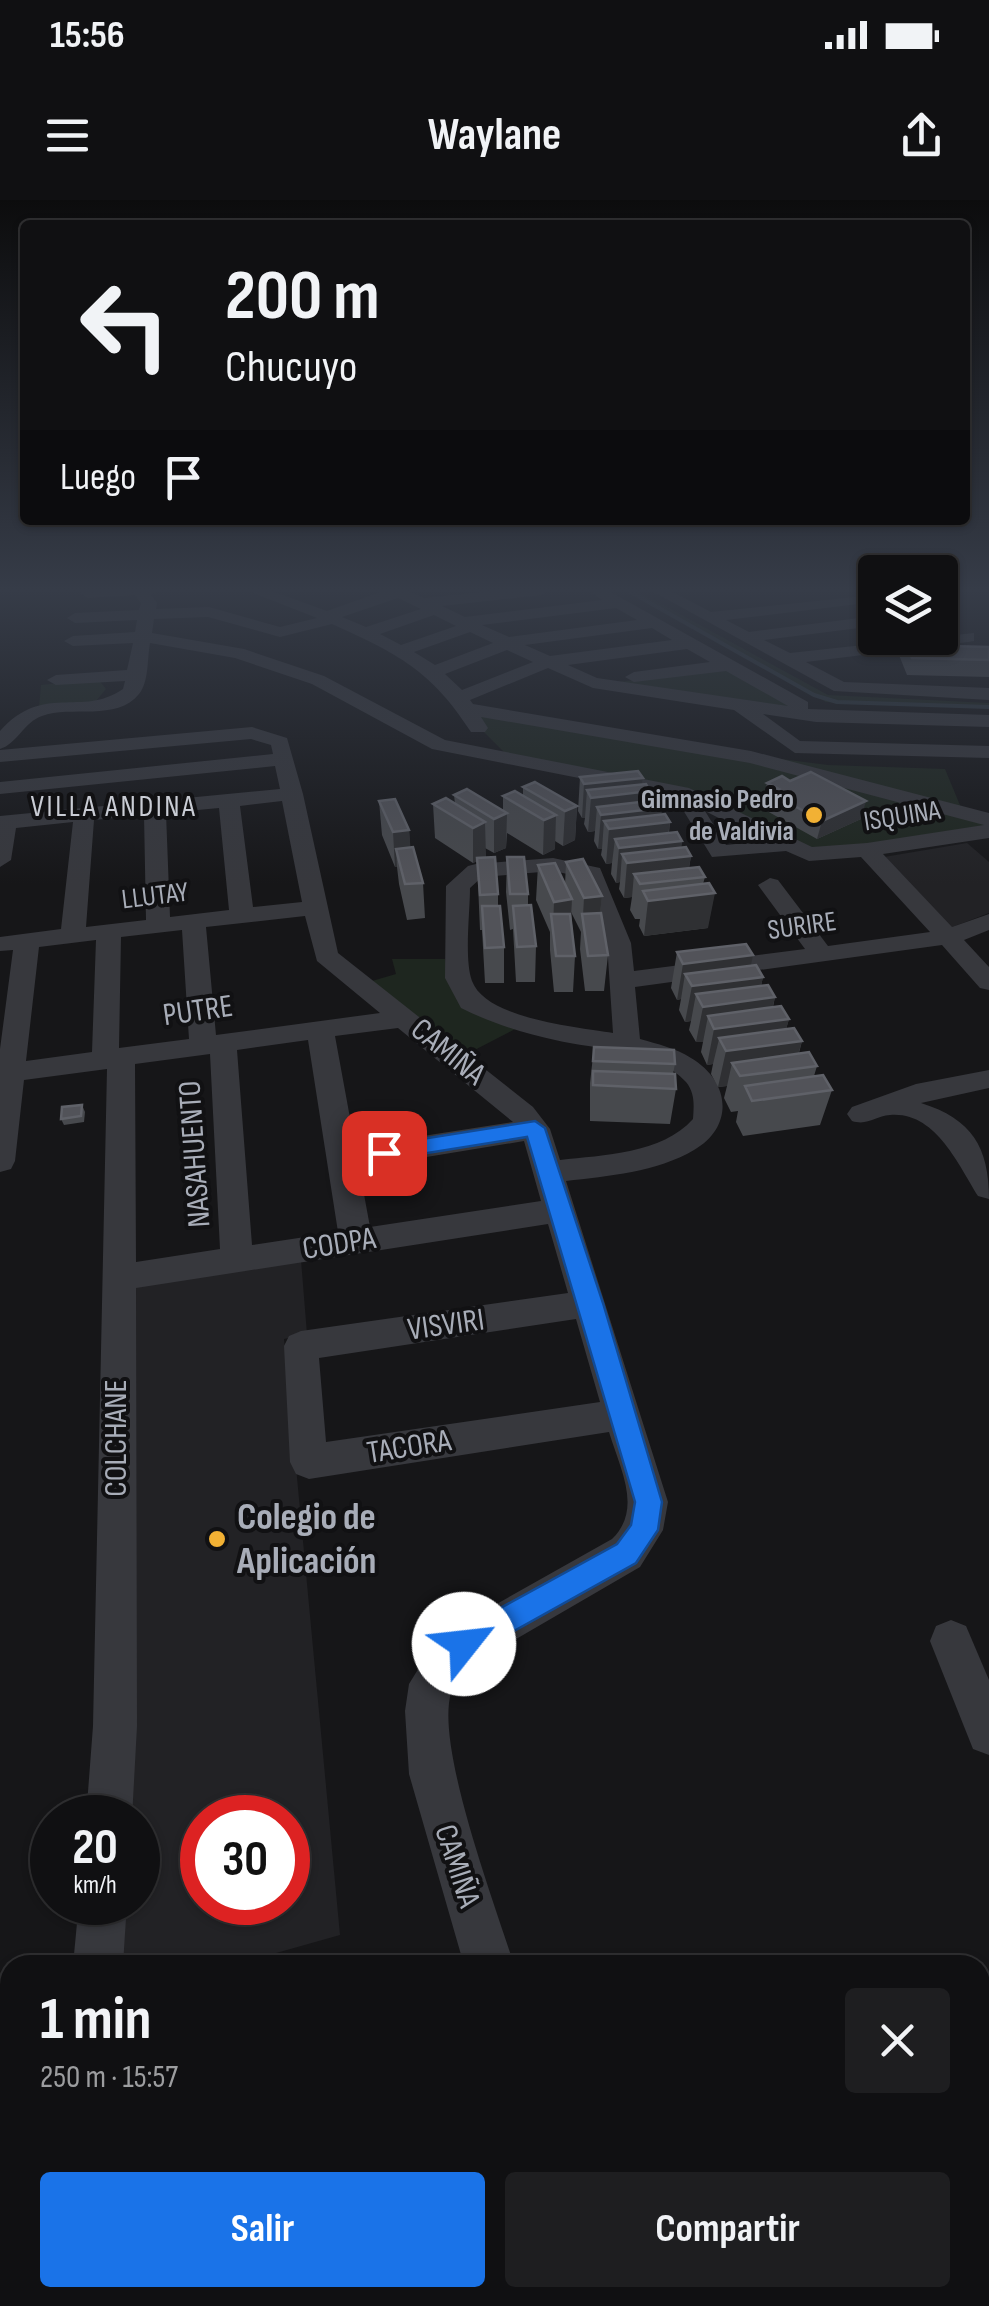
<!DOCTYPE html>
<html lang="es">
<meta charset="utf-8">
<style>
:root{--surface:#101012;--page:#1e1e20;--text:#f1f3f6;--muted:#9c9d9f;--line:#303032;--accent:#1a73e8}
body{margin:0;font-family:"Sofia Sans Condensed",sans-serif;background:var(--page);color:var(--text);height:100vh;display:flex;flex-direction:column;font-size:38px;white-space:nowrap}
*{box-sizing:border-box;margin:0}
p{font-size:32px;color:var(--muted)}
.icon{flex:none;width:55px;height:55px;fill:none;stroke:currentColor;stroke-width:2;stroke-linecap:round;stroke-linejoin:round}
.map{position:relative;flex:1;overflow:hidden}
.panel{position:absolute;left:0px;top:1755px;width:990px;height:352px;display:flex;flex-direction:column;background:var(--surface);border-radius:30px 30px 0 0;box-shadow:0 2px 8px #0004,0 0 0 2px var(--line)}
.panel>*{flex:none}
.hud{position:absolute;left:20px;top:20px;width:950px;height:305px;border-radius:10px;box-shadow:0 2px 8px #0004,0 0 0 2px var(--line);background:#101012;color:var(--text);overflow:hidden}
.buttons{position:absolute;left:858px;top:355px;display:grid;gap:20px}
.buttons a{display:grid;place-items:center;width:100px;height:100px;border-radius:10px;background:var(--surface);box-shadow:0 2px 8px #0004,0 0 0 2px var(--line);font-size:50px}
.speed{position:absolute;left:30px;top:1595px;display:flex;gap:20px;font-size:50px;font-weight:700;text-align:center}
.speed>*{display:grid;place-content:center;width:130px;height:130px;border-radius:50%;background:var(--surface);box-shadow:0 2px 8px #0004,0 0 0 2px var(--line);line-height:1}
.speed small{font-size:25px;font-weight:400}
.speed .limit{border:15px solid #d22;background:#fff;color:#111}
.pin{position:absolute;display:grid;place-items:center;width:85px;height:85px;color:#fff;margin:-42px;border-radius:20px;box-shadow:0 5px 15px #0006}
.me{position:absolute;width:110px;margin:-55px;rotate:61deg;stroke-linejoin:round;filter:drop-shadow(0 0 8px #0008)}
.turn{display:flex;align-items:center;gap:35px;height:210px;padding:0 40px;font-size:45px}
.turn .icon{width:130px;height:130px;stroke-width:2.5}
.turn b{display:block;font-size:70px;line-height:85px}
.then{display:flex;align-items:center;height:95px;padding:0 40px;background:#0003;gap:20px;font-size:38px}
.round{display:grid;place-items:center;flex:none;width:105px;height:105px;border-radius:10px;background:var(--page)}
.summary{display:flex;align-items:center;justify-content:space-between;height:170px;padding:0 40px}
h1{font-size:60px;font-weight:700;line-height:75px}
.primary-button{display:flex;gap:20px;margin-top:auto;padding:20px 40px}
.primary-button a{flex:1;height:115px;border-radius:10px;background:var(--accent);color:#fff;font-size:40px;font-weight:700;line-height:115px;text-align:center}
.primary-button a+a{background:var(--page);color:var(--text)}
.status{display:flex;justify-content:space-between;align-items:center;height:70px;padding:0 50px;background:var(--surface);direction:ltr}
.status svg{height:28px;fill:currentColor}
header{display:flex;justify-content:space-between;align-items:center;height:130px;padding:0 40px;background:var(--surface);font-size:45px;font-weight:700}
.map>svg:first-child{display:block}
</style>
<div class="status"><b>15:56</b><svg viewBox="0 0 49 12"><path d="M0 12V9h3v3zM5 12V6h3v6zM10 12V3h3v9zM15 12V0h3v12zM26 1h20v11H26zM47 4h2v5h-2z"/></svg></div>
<header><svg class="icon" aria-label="menu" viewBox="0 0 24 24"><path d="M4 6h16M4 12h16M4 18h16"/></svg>Waylane<svg class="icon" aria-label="share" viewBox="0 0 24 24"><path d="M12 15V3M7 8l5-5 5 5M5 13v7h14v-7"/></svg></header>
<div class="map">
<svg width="989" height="2106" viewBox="0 0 989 2106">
<rect width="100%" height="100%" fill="#161618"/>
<g fill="#222225" fill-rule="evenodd">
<path d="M967 643 989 662V713L950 728 884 657Z"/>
<path d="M301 1060 307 1134 284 1139 340 1735 234 1765H120L122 1703 138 1702V1618L125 1617 135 1084ZM202 1618H288V1702H202Z"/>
</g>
<g fill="#1e261f">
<path d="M624 390H636L828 495 989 503V508L826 502Z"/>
<path d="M726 469 795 508 618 482Z"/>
<path d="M98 479 106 489 95 502 39 508 41 485Z"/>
<path d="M472 512 760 562 781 559 828 565 945 569 962 610 989 623V628L816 651 685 588 506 554 482 530Z"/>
<path d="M392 759H445L454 793 521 826 461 857 372 781 396 774Z"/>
</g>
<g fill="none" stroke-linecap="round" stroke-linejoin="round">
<path stroke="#2c353c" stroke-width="4" d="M627 390 814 495 837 502 989 507"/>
<g fill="#37383d" fill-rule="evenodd">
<path d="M82 390H158L151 395 157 403 156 409 209 407 280 427 317 418 246 390H269L327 411 386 390H406L424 398 502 390H550L542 395 442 406 465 417 602 400 588 390H607L808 502V509L989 515V527L816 522 763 514 800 541 989 546V558L795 553 734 510 593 488 548 468 470 500 473 504 751 551 989 613V638L883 654 952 727 989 714V730L964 740 989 767V790L980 788 942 745 635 787 640 839C657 844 676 848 691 858 730 881 735 926 694 950 657 972 608 976 566 981L668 1302 663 1330 640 1367 468 1467C463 1475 454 1484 451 1493 435 1547 496 1707 514 1765H464L409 1574 405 1511 409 1484 438 1437 612 1339C643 1309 620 1269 609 1232L309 1279 296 1274 290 1262 284 1146 289 1136 301 1131 568 1093 548 1024 136 1088 137 1526 132 1618H86L93 1526 107 869 24 880 15 961 11 969 0 972V849L13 750 0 751V737L61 729 73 622 16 628 11 660 0 667V616L280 589 275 566 0 594V582L273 554 271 545 251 539 0 562V550L252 527 287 538 303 594 338 753 533 907 550 929 560 960C603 955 662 954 693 919 694 905 695 893 686 882 655 848 596 850 555 840 523 833 491 823 461 808L445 778 446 686 468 666 476 664 553 658 600 668 631 743 634 771 805 749 758 685 770 678 778 680 828 746 930 732 861 657 809 661 786 651 712 657 675 597 432 549 312 484 235 458 150 443C147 460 149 482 139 494 117 522 70 505 42 516 24 522 17 544 0 549V531C44 482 81 518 123 489L125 481 56 485 47 480 56 475 127 470 133 443 73 446 64 441 73 436 135 432 137 420 75 423 67 418 75 413 139 410 141 403 135 395 88 398 80 393ZM398 398 421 409 366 427 342 417ZM616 408 637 420 509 437 482 425ZM434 415 456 426 401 445 380 434ZM208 417 280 437 332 424C398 454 431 470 471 532H485L488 528 481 517 750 563 984 625 867 643 812 647 689 588 445 540 324 476 244 449 152 433 154 419ZM652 428 672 440 550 456 525 445ZM470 432 493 443 435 465 414 452ZM687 449 710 462 634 472 625 477 634 482 726 471 788 506 597 478 568 465ZM507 450 533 462 462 490 445 474ZM282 601 302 702 253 707 240 606ZM219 608 229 710 170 717 166 613ZM705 611 764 641 726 645ZM144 615 146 720 86 727 94 620ZM553 671 582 677 607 743 613 833C577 827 486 819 472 781 464 759 470 713 470 688L482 677ZM305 716 317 761 380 813 216 835 206 727ZM182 730 189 839 119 848 121 737ZM96 740 92 852 26 861 39 747ZM398 828 513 922 384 942 373 945 369 953 373 961 384 964 524 941 541 1001 370 1027 335 836ZM308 840 338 1032 252 1045 237 850ZM210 854 220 1049 136 1062 135 864ZM576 1119 600 1202 326 1242 319 1158Z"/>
<path d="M650 390H669L711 412 864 396 866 399 858 404 726 420 749 432 875 416V426L764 440 790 453 974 433V441L968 442 806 462 844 482 989 488V500L834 491Z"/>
<path d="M989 870V888L921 903C972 919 989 947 989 999L978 996C958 964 935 911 890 915 875 916 868 926 852 921L847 914 852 907 916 884Z"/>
<path d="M951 1420 966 1426 989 1480V1555L973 1549 930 1441 936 1426Z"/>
<path d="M79 1702H127L123 1765H73Z"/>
<path d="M46 2098H104L105 2106H45Z"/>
<path d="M545 2098H603L605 2106H545Z"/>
</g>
</g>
<g fill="#47494d">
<path d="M904 438 922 444 924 445 926 438 950 446 989 447V477L907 475 899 455Z"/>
<path d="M580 577 643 578 642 584 650 591 649 601 662 608 661 614 670 622 669 633 682 641 681 647 691 656 689 668 705 677 703 684 708 728 644 736 639 726 640 719H635L630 710 632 697 624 698 619 689 620 682 616 683 611 674 612 663 606 664 601 655 602 649H598L594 641 595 631 588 632 584 624 585 618H582L578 611Z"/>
<path d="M790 581 861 619 817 639 767 611 768 604 763 601 767 583Z"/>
<path d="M523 587 577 606 575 640 563 646 555 641V649L543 655 507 633 506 648 494 653 485 648 486 657 498 694V706L504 747V783H485L482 730H480L477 661 473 663 435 638 433 604H455L454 595 503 611V596H523Z"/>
<path d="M379 601 409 630 410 647 423 683 425 718 407 720 399 684 397 667H395L382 635Z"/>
<path d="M507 657 528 694V705L536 746 535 782H516L513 729 510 730 506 692Z"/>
<path d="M566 662 602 696 600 713 608 755 604 791H585L580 749 581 732 571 712 575 756 573 792H554L550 750V732L536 700 538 665 565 685Z"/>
<path d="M677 752 751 766 763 777 761 786 775 797 773 807 789 819 786 829 802 841 799 853 817 866 814 876 832 890 820 925 743 936 736 922 738 911 731 912 724 898 727 886 718 887 711 874 713 864 707 865 701 852 703 842H696L689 830 691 821 685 822 679 810 681 799 677 800 671 788Z"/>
<path d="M594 847 675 864 673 874 676 889 670 924 590 921V883Z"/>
<path d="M82 905 85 912 84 922 64 925 61 919Z"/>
</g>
<g fill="#2f3033">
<path d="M643 578 641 592 650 591 648 610 662 608 660 624 670 622 667 642 682 641 680 657 691 656 687 679 634 674 632 697 624 698 627 663 622 654 620 682 616 683 619 648 615 639 612 663 606 664 609 629 604 621 602 649H598L601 615 597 607 595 631 588 632 591 598 587 590 585 618H582L584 584Z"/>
<path d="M866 601 861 619 817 639 822 621Z"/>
<path d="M577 606 575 640 563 646 565 611Z"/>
<path d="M507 613 506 648 494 653V619Z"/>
<path d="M556 615 555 649 543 655 544 620Z"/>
<path d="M485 622 486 657 473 663V628Z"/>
<path d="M409 630 412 665 396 649 397 667H395L393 632Z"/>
<path d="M715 693 708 728 644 736 648 701Z"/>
<path d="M602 696 598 731 583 716 584 698Z"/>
<path d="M572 699 570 735 553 729 554 702Z"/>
<path d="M753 755 748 779 763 777 758 799 775 797 769 822 789 819 782 844 802 841 794 869 732 863 727 886 718 887 726 851 719 839 713 864 707 865 714 829 708 816 703 842H696L703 807 696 794 691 821 685 822 692 786 685 774 681 799 677 800 683 764Z"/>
<rect x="327" y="2098" width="9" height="8"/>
</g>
<g fill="#525359" stroke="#5f6168" stroke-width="2.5">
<path d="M904 438 920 439 922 444 929 445 926 438H946L950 446 989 447V460L912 458Z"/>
<path d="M638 571 643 578 584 584 580 577Z"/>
<path d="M811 572 866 601 822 621 771 593 779 589 767 583 782 576 790 581Z"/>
<path d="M535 582 577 606 565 611 523 587Z"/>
<path d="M646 584 650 591 591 598 587 590Z"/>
<path d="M467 589 507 613 494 619 454 595Z"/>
<path d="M515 591 556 615 544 620 503 596Z"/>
<path d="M446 598 485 622 473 628 433 604Z"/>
<path d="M395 599 409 630 393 632 379 601Z"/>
<path d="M657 600 662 608 601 615 597 607Z"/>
<path d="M665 614 670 622 609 629 604 621Z"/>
<path d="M677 632 682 641 619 648 615 639Z"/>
<path d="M413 647 423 683 405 684 396 649Z"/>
<path d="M686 647 691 656 627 663 622 654Z"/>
<path d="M495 657 498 694 480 695 477 658Z"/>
<path d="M507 657H524L528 694H510Z"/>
<path d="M583 659 602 696 584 698 566 662Z"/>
<path d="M555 663 572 699 554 702 538 665Z"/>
<path d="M699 667 705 677 640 684 634 674Z"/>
<path d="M709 683 715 693 648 701 643 691Z"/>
<path d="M531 705 536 746 517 747 513 706Z"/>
<path d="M482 706H500L504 747 485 748Z"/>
<path d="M601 713 608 755 588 756 582 714Z"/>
<path d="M551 714H570L575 756H556Z"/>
<path d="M746 744 753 755 683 764 677 752Z"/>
<path d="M756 765 763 777 692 786 685 774Z"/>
<path d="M768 785 775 797 703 807 696 794Z"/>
<path d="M781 806 789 819 714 829 708 816Z"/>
<path d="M794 828 802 841 726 851 719 838Z"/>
<path d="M594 847 674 850 675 864 593 861Z"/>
<path d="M809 852 817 866 740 876 732 863Z"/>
<path d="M593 871 675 874 676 889 593 885Z"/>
<path d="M823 875 832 890 752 901 745 886Z"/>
<path d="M82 905 81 916 61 919 62 907Z"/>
<rect x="121" y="2098" width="206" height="8"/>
</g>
<linearGradient id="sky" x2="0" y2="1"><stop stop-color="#0c0c0d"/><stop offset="0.57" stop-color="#363c48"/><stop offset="1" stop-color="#363c48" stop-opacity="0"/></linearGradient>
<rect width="989" height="684" fill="url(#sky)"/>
<path fill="#1a73e8" stroke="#114b97" stroke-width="2.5" d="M535 921 545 928 603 1103 662 1302 658 1330 636 1363 464 1459 453 1455 449 1444 453 1434 617 1344 631 1325 635 1302 527 937 384 960 374 953 384 945Z"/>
<g fill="#f2b134" stroke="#111113" stroke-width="4">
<circle cx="814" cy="615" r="10"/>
<circle cx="217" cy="1339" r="10"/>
</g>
<g text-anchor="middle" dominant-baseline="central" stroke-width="8" stroke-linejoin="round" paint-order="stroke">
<g font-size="28" font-weight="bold" fill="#a8adb8" stroke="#111113" text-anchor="end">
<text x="794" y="599">Gimnasio Pedro<tspan x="794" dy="32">de Valdivia</tspan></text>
</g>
<g font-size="28" fill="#a8adb8" stroke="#111113">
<text transform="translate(902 616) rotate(-9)">ISQUINA</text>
<text transform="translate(155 696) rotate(-7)">LLUTAY</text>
<text transform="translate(802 726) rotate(-8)">SURIRE</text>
</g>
<g font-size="30" letter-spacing="2.5" fill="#c9ccd4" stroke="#111113">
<text x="114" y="607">VILLA ANDINA</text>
</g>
<g font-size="32" fill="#a8adb8" stroke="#111113">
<text transform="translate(198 811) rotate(-8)">PUTRE</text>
<text transform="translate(448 852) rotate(39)">CAMIÑA</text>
<text transform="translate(195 954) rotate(-94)">NASAHUENTO</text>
<text transform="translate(339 1044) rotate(-9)">CODPA</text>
<text transform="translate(446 1125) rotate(-8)">VISVIRI</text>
<text transform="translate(116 1238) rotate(-90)">COLCHANE</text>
<text transform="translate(409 1247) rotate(-9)">TACORA</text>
<text transform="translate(457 1666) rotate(72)">CAMIÑA</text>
</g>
<g font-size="38" font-weight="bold" fill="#a8adb8" stroke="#111113" text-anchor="start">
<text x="237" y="1317">Colegio de<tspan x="237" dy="44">Aplicación</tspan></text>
</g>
</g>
</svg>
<div class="buttons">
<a><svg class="icon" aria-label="layers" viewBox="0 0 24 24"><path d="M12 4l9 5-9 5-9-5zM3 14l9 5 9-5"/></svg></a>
</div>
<div class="speed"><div>20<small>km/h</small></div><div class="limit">30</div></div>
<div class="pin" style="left:384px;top:953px;background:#d93025"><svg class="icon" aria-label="arrive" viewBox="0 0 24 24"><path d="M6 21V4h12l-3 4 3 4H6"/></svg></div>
<svg class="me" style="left:464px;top:1444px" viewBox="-20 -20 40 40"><circle r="19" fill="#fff"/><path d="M0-13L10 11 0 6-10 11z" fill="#1a73e8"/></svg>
<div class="hud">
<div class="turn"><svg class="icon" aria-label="left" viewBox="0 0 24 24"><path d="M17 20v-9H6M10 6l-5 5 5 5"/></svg><div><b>200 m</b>Chucuyo</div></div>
<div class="then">Luego<svg class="icon" aria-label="arrive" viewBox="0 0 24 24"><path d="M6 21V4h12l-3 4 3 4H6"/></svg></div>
</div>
<section class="panel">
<div class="summary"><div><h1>1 min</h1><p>250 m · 15:57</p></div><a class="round"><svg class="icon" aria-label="close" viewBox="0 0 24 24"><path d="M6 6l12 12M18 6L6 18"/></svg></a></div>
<div class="primary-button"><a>Salir</a><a>Compartir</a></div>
</section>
</div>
